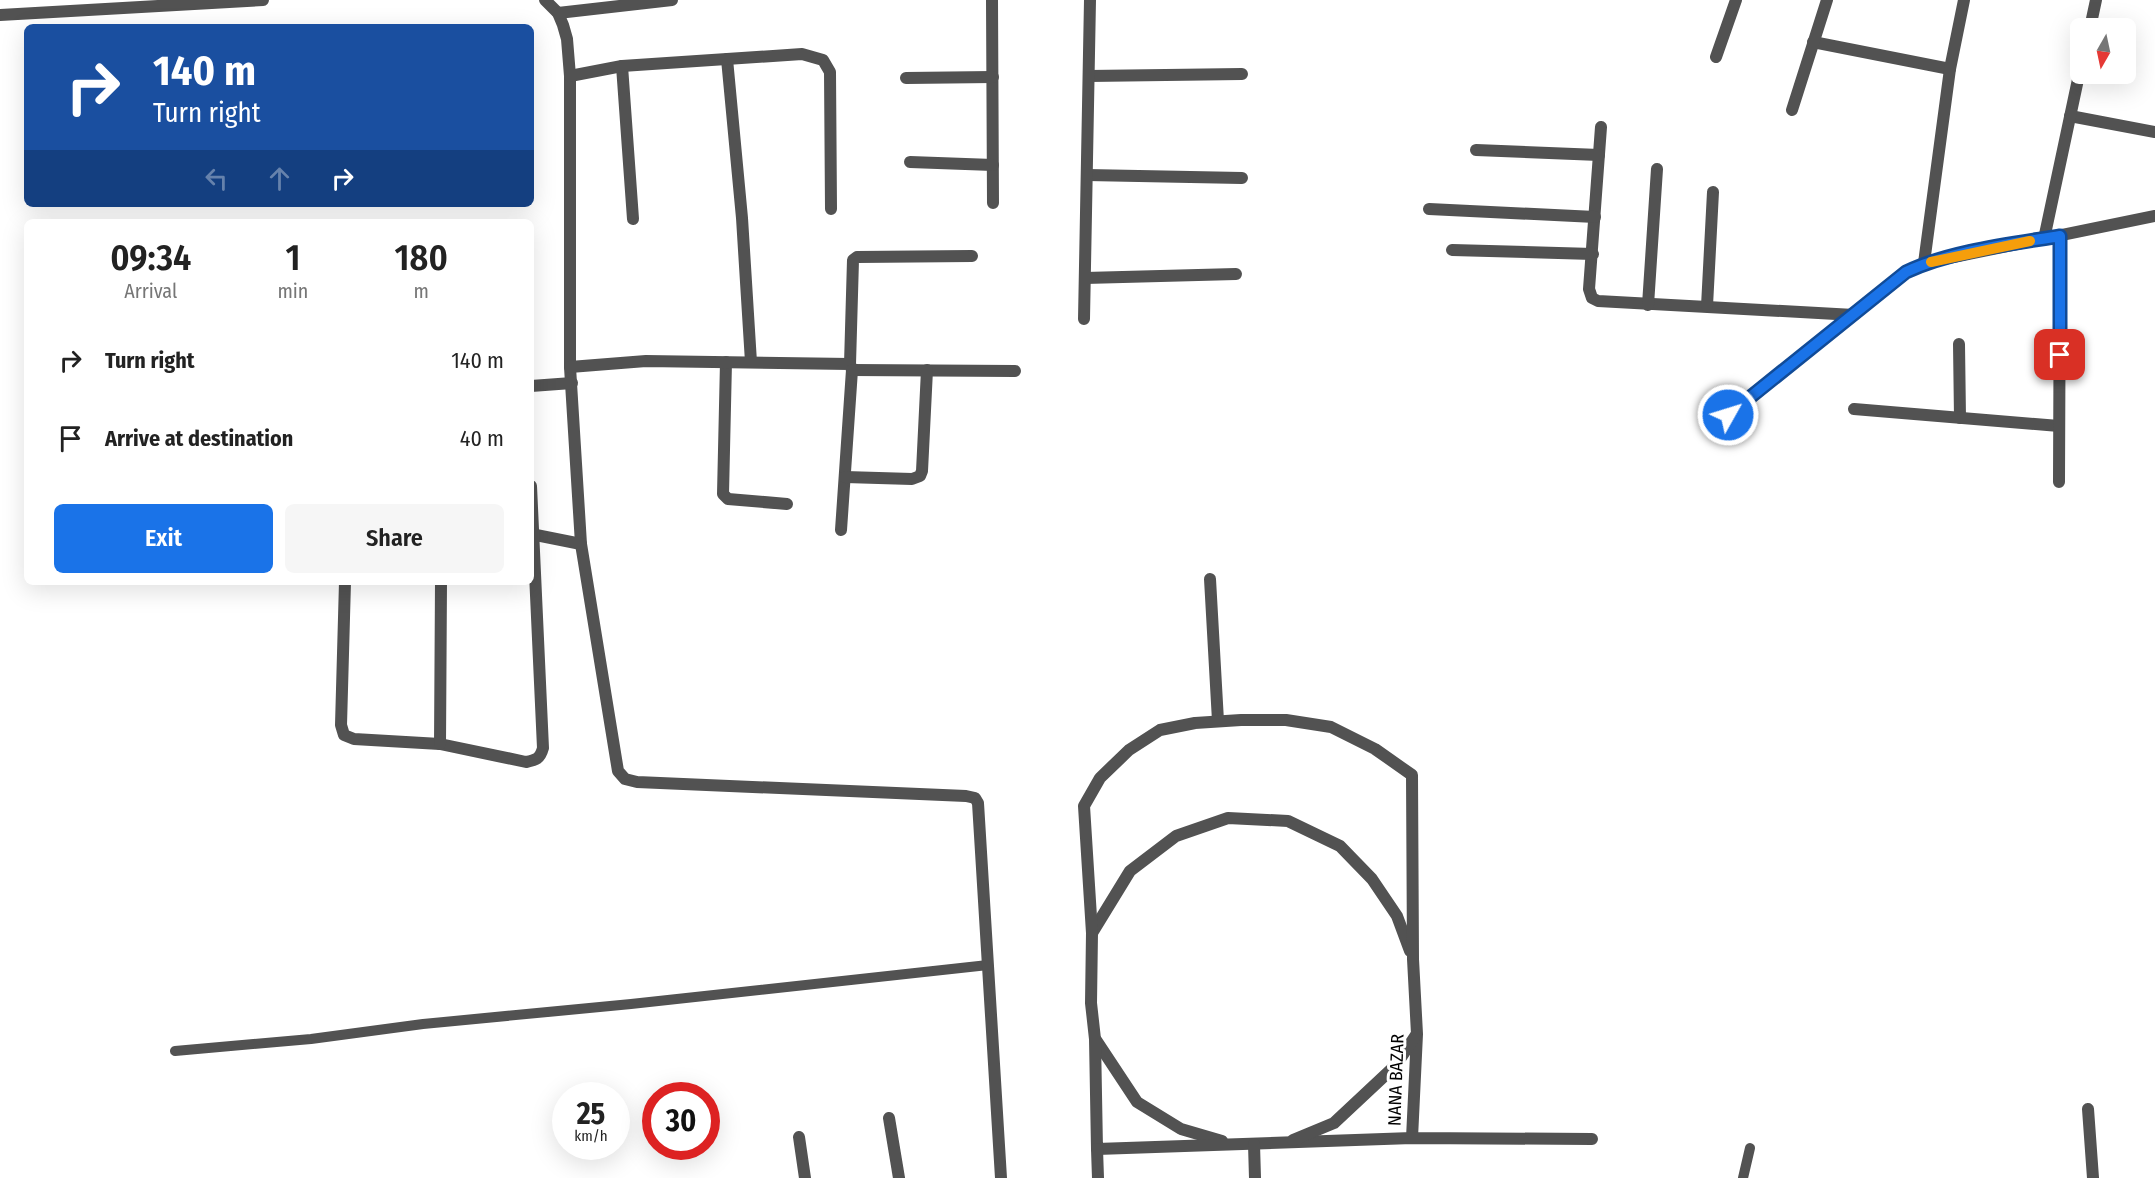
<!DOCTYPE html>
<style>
:root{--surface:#fff;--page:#f6f6f6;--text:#222;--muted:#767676;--accent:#1a73e8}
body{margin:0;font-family:"Fira Sans Condensed",sans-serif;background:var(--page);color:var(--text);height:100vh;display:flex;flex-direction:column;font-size:22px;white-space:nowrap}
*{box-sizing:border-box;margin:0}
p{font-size:20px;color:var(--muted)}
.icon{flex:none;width:33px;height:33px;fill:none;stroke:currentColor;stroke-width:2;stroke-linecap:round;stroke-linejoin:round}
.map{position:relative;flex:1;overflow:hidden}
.drawer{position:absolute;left:24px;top:219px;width:510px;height:366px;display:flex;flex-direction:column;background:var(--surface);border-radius:9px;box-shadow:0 6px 24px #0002}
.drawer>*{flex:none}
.top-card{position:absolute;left:24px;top:24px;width:510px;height:183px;border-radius:9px;box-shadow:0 6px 24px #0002;background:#1a4fa0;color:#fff;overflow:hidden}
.needle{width:39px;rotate:189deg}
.fabs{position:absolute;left:2070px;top:18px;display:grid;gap:12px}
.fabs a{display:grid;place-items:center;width:66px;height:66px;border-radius:9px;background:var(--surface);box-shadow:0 6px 24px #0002;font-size:30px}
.speed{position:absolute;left:552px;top:1082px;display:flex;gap:12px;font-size:30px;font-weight:700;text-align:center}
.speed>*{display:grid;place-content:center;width:78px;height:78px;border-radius:50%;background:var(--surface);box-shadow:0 6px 24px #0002;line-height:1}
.speed small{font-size:15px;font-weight:400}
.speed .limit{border:9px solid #d22;background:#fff;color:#111}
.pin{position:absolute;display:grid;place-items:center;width:51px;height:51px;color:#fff;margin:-26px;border-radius:12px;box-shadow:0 3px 9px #0006}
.me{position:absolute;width:66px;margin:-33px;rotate:51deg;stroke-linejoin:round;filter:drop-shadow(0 0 4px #0008)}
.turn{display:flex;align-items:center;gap:21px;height:126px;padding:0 30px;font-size:27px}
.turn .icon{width:78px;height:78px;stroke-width:2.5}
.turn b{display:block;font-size:42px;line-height:51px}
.lanes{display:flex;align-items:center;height:57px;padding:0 30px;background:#0003;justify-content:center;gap:30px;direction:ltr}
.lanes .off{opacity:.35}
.eta{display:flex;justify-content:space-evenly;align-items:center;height:102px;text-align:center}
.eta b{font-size:36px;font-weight:600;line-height:42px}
.cta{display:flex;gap:12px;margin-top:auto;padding:12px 30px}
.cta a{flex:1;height:69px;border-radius:9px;background:var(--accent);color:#fff;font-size:24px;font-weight:600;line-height:69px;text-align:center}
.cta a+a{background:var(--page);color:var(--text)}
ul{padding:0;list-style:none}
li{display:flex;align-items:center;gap:18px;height:78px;padding:0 30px}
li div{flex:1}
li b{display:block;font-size:22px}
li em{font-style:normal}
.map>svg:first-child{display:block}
</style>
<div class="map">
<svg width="2155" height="1178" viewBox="0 0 2155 1178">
<rect width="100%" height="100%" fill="#fff"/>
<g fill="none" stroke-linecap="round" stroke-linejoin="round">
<g stroke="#525252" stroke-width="10">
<path d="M175 1051 311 1039 423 1024 631 1004 988 965"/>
<path d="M1743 1178 1750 1148"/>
</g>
<g stroke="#525252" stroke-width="12">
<path d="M545 0 558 13 563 25 567 39 570 76V367L581 544 618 771 625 779 637 782 966 796 975 798 978 803 1001 1178"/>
<path d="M992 0 993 203"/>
<path d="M558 13 672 0"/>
<path d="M0 15 263 0"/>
<path d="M2090 28 2096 0"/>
<path d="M1813 42 1950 69"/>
<path d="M1716 57 1736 0"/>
<path d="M727 59 742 218 751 362"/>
<path d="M622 66 633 219"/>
<path d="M570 76 622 66 802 54 823 60 830 72 831 209"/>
<path d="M1089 76 1242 74"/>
<path d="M906 78 993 77"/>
<path d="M1792 110 1827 0"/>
<path d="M2070 116 2155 132"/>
<path d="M1601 127 1589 289 1592 298 1598 301 1854 315"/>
<path d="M1476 150 1599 155"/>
<path d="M910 162 993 165"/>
<path d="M1087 175 1242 178"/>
<path d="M1429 209 1595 217"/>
<path d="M2044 239 2080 70"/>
<path d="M1452 250 1593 254"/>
<path d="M1924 263 1950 69 1964 0"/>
<path d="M1085 278 1236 274"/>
<path d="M1648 305 1657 169"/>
<path d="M1707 306 1713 192"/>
<path d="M1084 319 1090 0"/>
<path d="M1959 344 1960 418"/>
<path d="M726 362 723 494 728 499 787 504"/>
<path d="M850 364 853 260 857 257 972 256"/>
<path d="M570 367 646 361 850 364 852 370 841 530"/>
<path d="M852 370 1015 371"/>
<path d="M531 386 572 383"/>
<path d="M1854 409 2059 426"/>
<path d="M1728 415 1906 272 1924 263 2155 216"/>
<path d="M845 477 912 479 920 476 922 471 927 370"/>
<path d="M2059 482 2060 236"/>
<path d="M531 534 581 544"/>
<path d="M1210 579 1218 721"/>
<path d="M345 582 341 725 344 735 354 739 440 744 526 762C536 760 540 759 543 748L531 486"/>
<path d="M440 744 441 582"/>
<path d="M1092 933 1130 871 1176 836 1228 818 1288 821 1340 846 1372 879 1397 916 1410 951"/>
<path d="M1096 1040 1137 1102 1181 1129 1222 1141"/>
<path d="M2088 1109 2093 1178"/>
<path d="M889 1118 899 1178"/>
<path d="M799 1137 805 1178"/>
<path d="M1412 1138 1417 1034 1413 959 1412 775 1375 749 1331 727 1286 720H1241L1195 723 1160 730 1129 750 1100 778 1084 806 1092 933 1091 1003 1095 1039 1097 1149 1412 1138 1592 1139"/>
<path d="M1293 1140 1334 1123 1396 1065 1416 1035"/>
<path d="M1254 1144 1255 1178"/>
<path d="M1097 1149 1098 1178"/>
</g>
</g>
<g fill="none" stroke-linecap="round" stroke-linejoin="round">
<g stroke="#114b97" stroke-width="15">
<path id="route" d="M1728 415 1906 272C1950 251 2011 244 2060 236V355"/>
</g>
<use href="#route" stroke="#1a73e8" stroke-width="10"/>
<path stroke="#f59e0b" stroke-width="10" d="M1931 262 2030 241"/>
</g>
<g text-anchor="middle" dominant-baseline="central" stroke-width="6" stroke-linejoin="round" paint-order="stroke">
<g font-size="18" fill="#000" stroke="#fff">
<text transform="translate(1396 1080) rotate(-88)">NANA BAZAR</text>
</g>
</g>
</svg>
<div class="fabs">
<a><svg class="needle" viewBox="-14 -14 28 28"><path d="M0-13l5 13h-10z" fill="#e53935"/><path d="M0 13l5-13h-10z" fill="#767676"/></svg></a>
</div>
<div class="speed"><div>25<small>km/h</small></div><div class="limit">30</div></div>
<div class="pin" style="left:2060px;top:355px;background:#d93025"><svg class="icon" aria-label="arrive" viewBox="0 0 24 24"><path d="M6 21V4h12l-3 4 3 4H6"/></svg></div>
<svg class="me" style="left:1728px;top:415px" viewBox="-20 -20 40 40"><circle r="17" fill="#1a73e8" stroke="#fff" stroke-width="3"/><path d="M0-11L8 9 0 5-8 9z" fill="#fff"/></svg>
<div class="top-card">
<div class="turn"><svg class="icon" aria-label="right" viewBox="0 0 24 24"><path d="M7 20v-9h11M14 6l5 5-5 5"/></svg><div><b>140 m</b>Turn right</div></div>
<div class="lanes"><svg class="icon off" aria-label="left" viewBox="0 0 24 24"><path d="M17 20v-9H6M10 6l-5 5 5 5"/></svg><svg class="icon off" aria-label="ahead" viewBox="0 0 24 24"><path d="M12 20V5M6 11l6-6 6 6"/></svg><svg class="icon" aria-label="right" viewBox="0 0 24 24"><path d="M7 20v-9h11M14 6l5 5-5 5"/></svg></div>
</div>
<section class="drawer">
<div class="eta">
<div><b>09:34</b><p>Arrival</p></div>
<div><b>1</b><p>min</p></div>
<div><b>180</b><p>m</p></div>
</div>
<ul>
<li><svg class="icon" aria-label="right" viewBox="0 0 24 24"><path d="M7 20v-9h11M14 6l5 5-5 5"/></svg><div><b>Turn right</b></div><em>140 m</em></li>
<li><svg class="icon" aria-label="arrive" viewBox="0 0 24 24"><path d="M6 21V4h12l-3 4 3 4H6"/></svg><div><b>Arrive at destination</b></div><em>40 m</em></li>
</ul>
<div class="cta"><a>Exit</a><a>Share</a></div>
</section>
</div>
